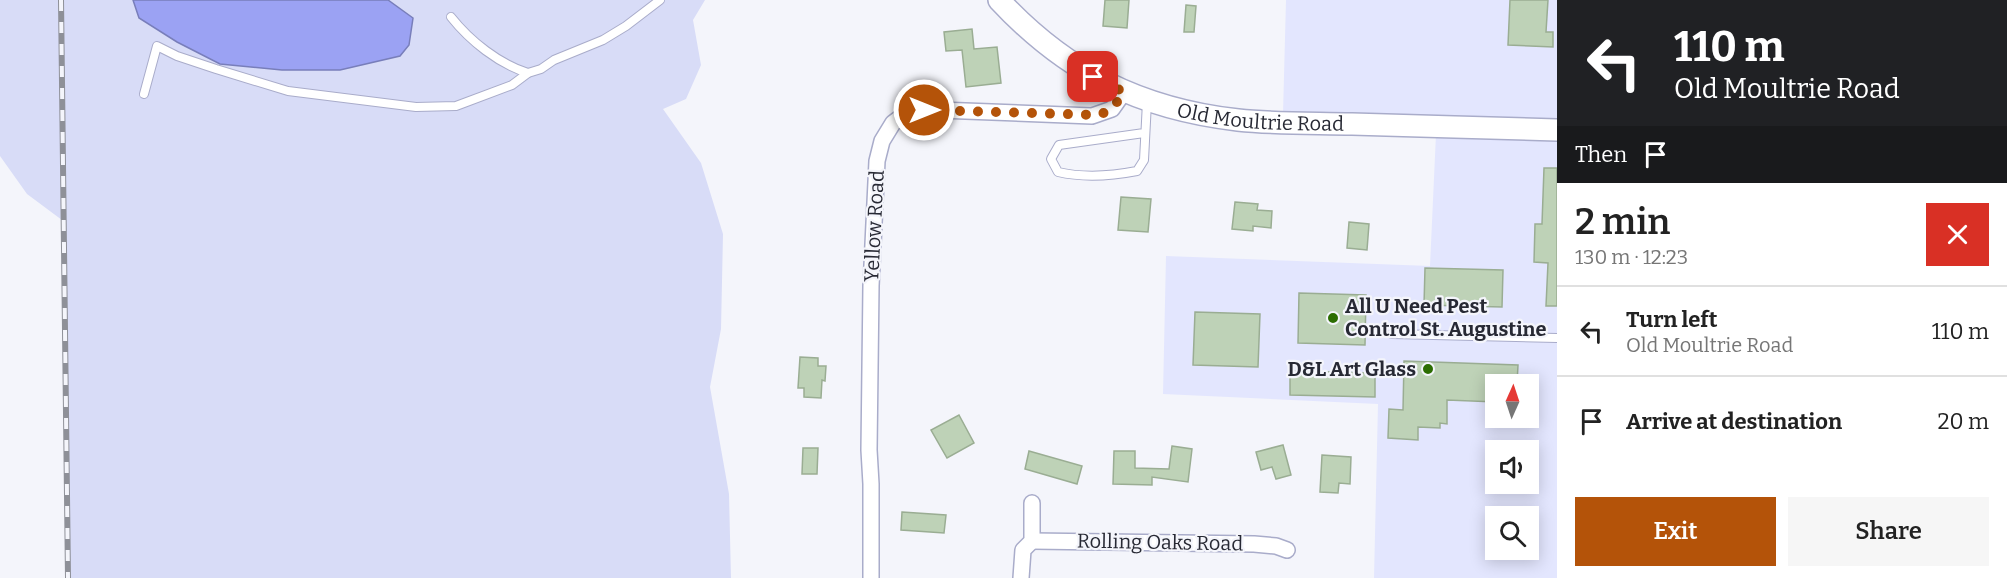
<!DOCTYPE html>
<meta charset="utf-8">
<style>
:root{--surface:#fff;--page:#f6f6f6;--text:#222;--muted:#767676;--line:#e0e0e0;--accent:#b45309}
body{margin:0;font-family:Bitter,serif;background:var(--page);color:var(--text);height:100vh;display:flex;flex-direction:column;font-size:22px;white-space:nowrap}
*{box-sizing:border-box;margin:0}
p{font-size:20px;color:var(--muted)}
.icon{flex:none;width:33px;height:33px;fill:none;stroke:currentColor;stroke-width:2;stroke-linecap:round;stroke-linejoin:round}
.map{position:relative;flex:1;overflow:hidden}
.drawer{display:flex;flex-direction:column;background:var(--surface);width:450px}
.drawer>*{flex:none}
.hud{background:#202124;color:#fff;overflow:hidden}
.needle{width:39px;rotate:3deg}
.fabs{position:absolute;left:1485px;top:374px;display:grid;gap:12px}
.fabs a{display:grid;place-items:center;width:54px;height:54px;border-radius:0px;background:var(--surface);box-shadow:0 3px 15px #0003;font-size:30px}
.pin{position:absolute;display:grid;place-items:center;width:51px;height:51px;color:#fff;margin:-26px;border-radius:12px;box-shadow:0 3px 9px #0006}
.me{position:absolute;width:66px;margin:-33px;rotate:90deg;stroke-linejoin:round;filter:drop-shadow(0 0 4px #0008)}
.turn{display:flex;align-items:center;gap:21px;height:126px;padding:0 18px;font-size:27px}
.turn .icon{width:78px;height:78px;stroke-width:2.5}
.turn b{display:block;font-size:42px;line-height:51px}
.then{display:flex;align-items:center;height:57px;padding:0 18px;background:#0003;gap:12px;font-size:22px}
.round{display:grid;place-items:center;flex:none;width:63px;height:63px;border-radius:0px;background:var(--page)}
.summary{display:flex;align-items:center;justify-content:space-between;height:102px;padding:0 18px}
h1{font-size:36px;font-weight:600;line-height:45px}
.button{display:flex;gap:12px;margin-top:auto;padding:12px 18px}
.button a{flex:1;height:69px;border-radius:0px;background:var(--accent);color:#fff;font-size:24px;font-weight:600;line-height:69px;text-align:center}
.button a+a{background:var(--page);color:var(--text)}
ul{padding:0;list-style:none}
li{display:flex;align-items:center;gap:18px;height:90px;padding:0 18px;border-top:2px solid var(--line)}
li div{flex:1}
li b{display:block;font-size:22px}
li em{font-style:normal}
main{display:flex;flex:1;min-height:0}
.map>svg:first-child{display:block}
</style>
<main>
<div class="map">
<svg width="1557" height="578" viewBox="0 0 1557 578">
<rect width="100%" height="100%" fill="#f4f5fb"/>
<g fill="#e3e6fe" fill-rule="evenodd">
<path d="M1286 0H1557V122L1283 114Z"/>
<path d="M1436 134 1557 137V578H1374L1378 404 1163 394 1166 256 1430 266ZM1496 384H1528V417H1496ZM1496 450H1528V483H1496ZM1496 516H1528V549H1496Z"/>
</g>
<path fill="#d8dcf7" d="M0 0H133L139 18 220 64 282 70H340L400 56 388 0H705L693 20 701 65 686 99 663 109 701 163 723 234 721 329 710 387 729 494 731 578H69L66 223 27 194 0 156Z"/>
<path fill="#9ba2f3" stroke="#787eba" stroke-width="1.5" d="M133 0H388L413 18 409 45 400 56 340 70H282L220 64 177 42 139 18Z"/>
<g fill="#bed2b7" stroke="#9aad93" stroke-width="1.5">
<path d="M1105 0H1129L1127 28 1103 26Z"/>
<path d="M1510 0H1548L1546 32H1553V47L1508 45Z"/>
<path d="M1186 5 1196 6 1194 32H1184Z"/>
<path d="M972 29 974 49 997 47 1001 83 966 87 962 50 946 51 944 32Z"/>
<path d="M1544 168H1557V306H1546L1548 263 1534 262 1535 224H1542Z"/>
<path d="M1121 197 1151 199 1148 232 1118 230Z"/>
<path d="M1235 202 1258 204 1257 210 1272 211 1271 228 1253 226V231L1232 229Z"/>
<path d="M1349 222 1369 224 1367 250 1347 248Z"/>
<path d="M1425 268 1503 270 1502 307 1424 305Z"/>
<path d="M1299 293 1366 295 1365 345 1298 343Z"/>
<path d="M1195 312 1260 314 1258 367 1193 365Z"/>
<path d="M800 357 818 358V366H826L825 381 822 380 821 398 804 397V388H798Z"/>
<path d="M1404 361 1518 365 1517 384H1496V402L1447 400V424L1440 423V428L1418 427V440L1388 438 1389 409 1403 410Z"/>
<path d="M1290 371 1375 373V397L1290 395Z"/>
<path d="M959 415 974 443 947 458 931 430Z"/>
<path d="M1283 445 1291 475 1276 479 1272 467 1261 470 1256 452Z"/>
<path d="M1172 446 1192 449 1188 482 1152 477V485L1113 484 1114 451H1135V468L1169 469Z"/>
<path d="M803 448H818L817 474H802Z"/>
<path d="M1029 451 1082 466 1077 484 1025 469Z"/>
<path d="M1322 455 1351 457 1350 484 1339 483 1338 493 1320 492Z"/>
<path d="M902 512 946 515 944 533 901 530Z"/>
</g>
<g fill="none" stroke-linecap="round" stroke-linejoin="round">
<g stroke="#a9acca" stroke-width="10">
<g id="lane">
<path d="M451 17C470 41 499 64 528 73"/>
<path d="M144 94 157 46 177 56 216 69 288 91 416 107 456 106 512 85 528 73 541 69 554 60 603 40 626 26 660 0"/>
<path d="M1144 133 1059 145 1051 159 1058 172C1084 178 1111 176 1137 171L1144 160 1147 102"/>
<path d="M1392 334 1557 338"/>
</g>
</g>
<g stroke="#a9acca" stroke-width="18">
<g id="street">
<path d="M1032 541 1254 544 1276 546 1287 550"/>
<path d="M871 578V484L869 450 871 286 877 161 882 141 893 123 909 111 939 110 1092 116 1112 109 1124 92"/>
<path d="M1021 578 1023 550 1032 541V503"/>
</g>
</g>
<g stroke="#a9acca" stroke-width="24">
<g id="secondary">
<path id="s1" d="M999 0C1066 72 1140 109 1238 120 1275 124 1314 123 1352 124 1420 126 1489 128 1557 130"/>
</g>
</g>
<use href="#lane" stroke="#fff" stroke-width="8"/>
<use href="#street" stroke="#fff" stroke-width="15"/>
<use href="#secondary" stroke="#fff" stroke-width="21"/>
<g stroke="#8e9098" stroke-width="6">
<path id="rail" d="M61 0 68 578"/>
</g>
<use href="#rail" stroke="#f4f5fb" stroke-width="4" stroke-dasharray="11" stroke-linecap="butt"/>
</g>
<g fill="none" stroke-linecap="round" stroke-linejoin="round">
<path stroke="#b45309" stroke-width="10" stroke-dasharray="0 18" d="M924 110 1099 115 1112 109 1124 92 1093 77"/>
</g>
<g fill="#2c6d02" stroke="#f4f5fb" stroke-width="2">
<circle cx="1333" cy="318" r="6"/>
<circle cx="1428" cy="369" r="6"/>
</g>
<g text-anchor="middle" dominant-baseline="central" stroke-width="4.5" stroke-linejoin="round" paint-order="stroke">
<g font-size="20" fill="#272934" stroke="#f4f5fb">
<text stroke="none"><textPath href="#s1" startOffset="296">Old Moultrie Road</textPath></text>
<text transform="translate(874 226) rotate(-87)">Yellow Road</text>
<text transform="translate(1160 542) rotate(1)">Rolling Oaks Road</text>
</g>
<g font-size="20" font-weight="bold" fill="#272934" stroke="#f4f5fb" text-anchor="start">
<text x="1345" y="306">All U Need Pest<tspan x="1345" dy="23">Control St. Augustine</tspan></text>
<text x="1416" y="369" text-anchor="end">D&amp;L Art Glass</text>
</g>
</g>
</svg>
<div class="fabs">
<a><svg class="needle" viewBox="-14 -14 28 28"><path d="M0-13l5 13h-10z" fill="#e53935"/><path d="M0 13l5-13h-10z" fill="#767676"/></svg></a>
<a><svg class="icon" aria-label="sound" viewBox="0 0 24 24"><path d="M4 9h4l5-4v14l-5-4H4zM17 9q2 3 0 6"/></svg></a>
<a><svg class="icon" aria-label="search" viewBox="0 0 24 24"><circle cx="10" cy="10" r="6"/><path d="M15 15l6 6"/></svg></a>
</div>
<div class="pin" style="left:1093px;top:77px;background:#d93025"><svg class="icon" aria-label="arrive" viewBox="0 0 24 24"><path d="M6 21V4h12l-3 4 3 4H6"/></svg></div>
<svg class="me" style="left:924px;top:110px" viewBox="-20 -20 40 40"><circle r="17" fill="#b45309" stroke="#fff" stroke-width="3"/><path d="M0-11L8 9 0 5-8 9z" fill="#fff"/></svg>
</div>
<section class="drawer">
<div class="hud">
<div class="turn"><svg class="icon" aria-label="left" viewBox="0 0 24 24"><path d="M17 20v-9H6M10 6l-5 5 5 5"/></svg><div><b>110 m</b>Old Moultrie Road</div></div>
<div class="then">Then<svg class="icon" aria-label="arrive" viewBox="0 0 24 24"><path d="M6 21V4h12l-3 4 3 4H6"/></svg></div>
</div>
<div class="summary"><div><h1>2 min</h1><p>130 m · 12:23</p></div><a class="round" style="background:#d93025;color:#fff"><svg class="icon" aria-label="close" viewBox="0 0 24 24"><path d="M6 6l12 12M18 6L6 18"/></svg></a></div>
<ul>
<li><svg class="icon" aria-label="left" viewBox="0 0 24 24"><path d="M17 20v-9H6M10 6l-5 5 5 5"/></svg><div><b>Turn left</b><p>Old Moultrie Road</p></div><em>110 m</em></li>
<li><svg class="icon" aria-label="arrive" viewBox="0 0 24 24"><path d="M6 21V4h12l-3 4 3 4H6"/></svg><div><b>Arrive at destination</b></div><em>20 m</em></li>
</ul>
<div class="button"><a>Exit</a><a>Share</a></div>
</section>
</main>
